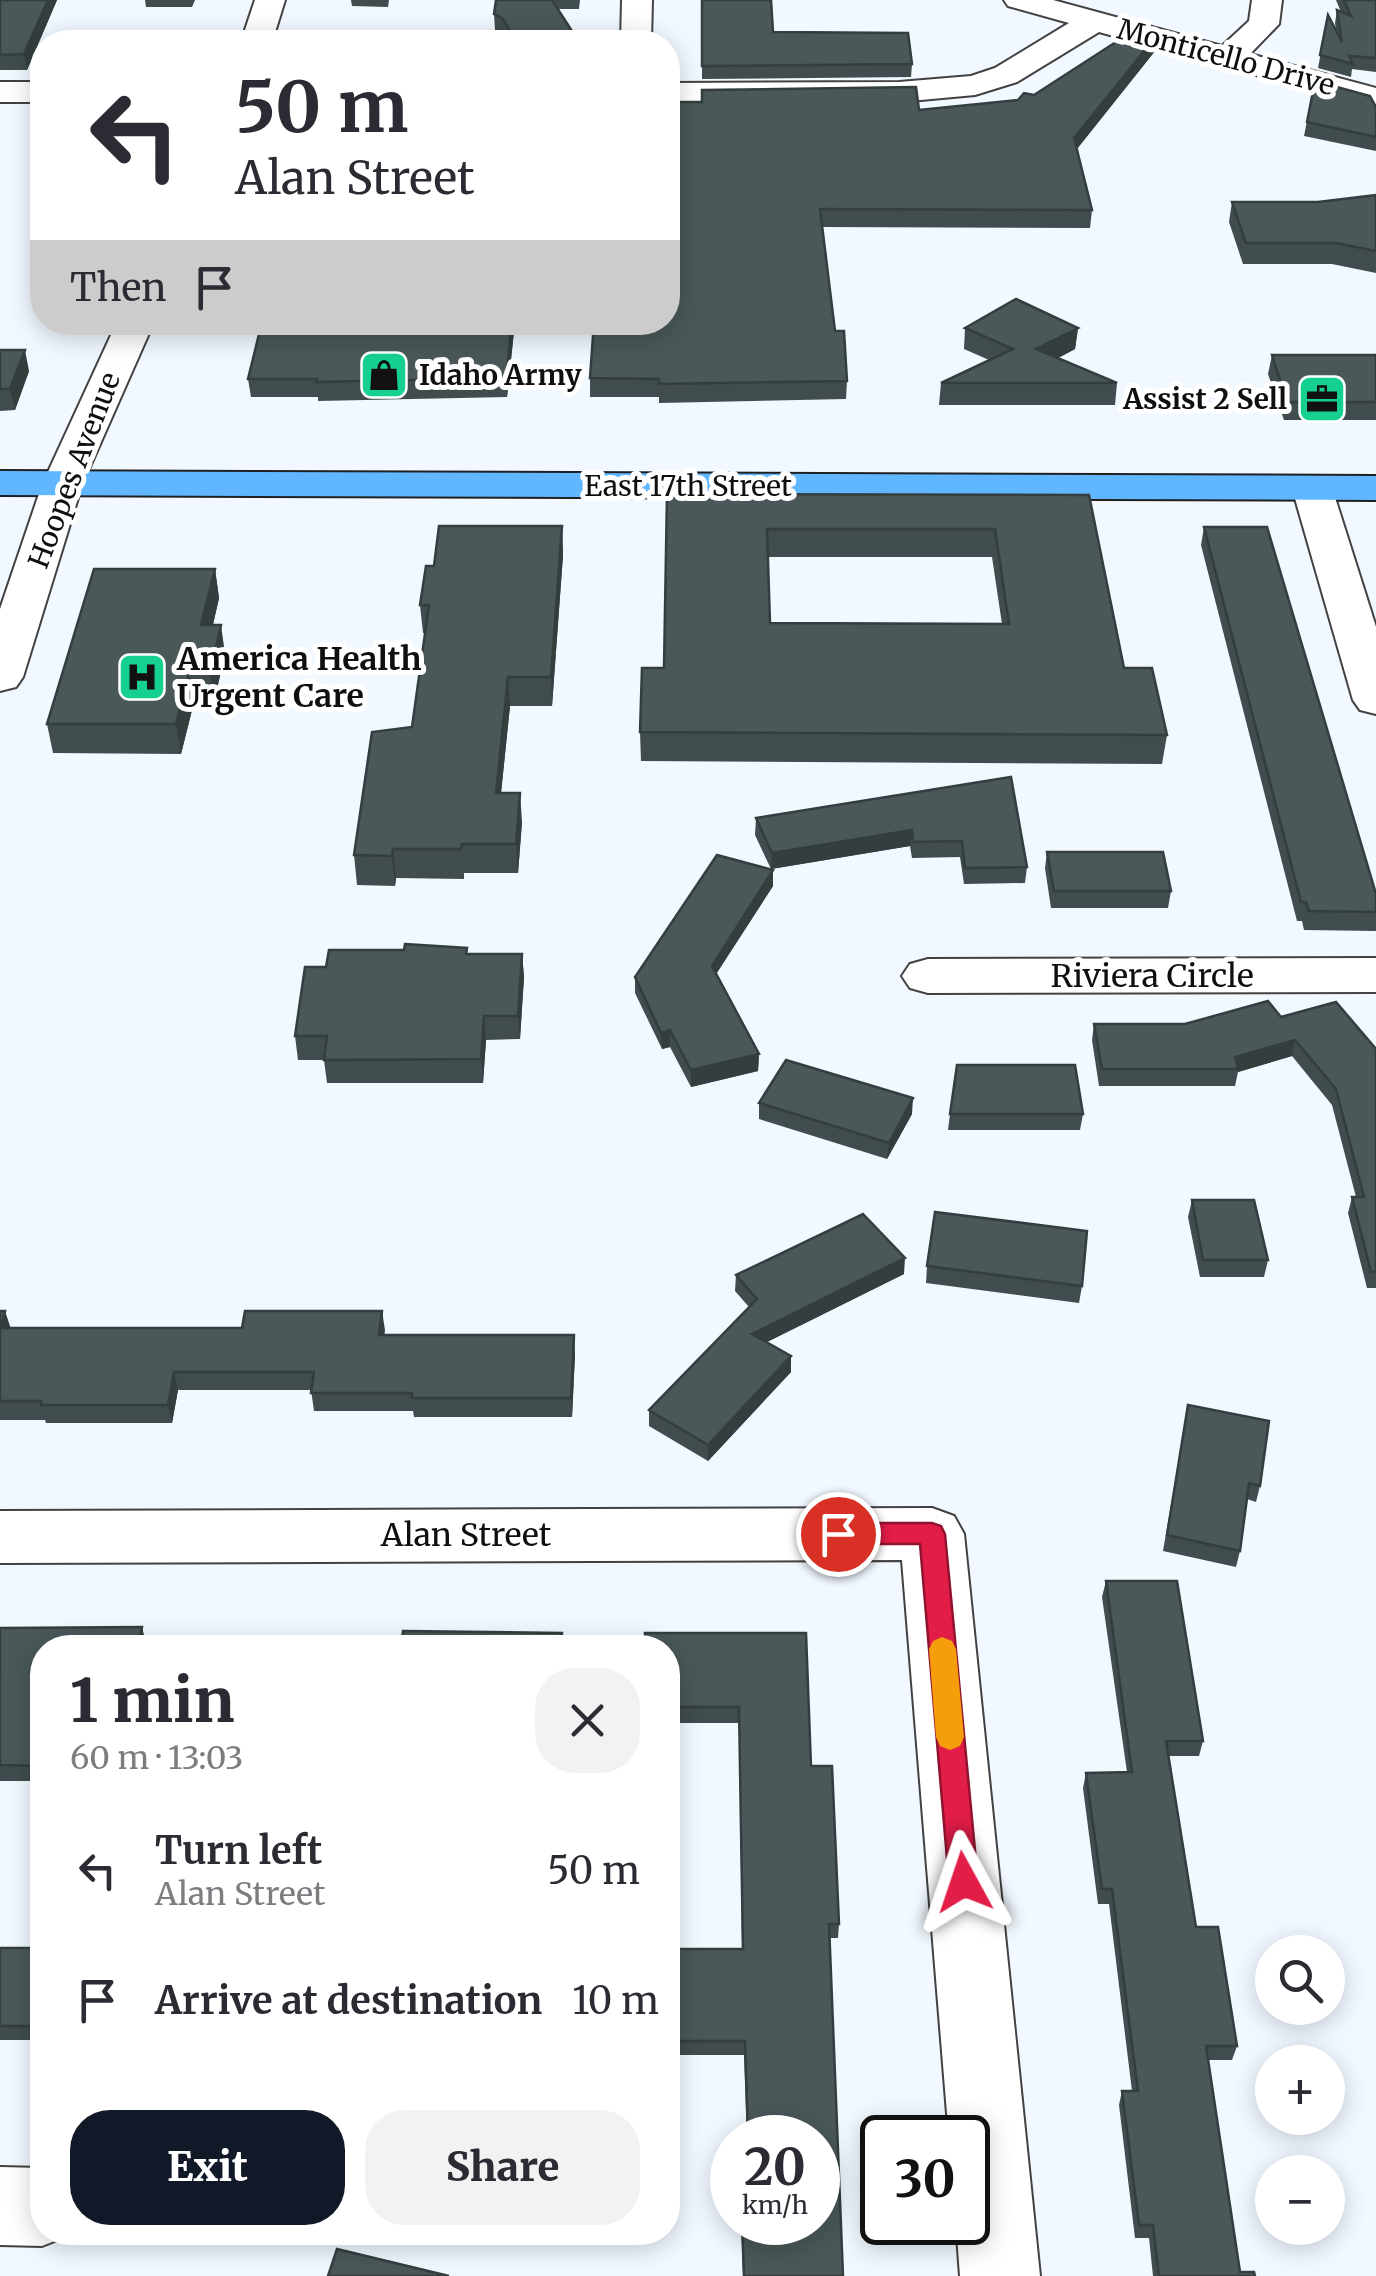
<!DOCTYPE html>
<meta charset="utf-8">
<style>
:root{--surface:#fff;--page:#f2f2f3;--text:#2b2b33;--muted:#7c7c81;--accent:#111827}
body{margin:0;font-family:Merriweather,serif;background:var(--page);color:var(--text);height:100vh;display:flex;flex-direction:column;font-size:38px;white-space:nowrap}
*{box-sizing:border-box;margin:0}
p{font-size:32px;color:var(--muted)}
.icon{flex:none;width:55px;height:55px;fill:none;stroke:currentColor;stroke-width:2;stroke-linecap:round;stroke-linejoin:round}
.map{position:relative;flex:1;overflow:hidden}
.details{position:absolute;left:30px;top:1635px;width:650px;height:610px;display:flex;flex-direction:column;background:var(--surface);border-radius:40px;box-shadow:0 5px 25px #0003}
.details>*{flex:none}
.hud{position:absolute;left:30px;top:30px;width:650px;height:305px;border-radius:40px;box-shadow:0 5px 25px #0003;background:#fff;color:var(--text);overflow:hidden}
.tools{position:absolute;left:1255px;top:1935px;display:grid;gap:20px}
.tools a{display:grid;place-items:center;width:90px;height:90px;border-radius:50%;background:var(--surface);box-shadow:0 5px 25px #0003;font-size:50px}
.speed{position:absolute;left:710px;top:2115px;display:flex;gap:20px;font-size:50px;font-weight:700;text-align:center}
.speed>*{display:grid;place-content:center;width:130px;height:130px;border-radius:50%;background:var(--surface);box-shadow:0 5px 25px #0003;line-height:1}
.speed small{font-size:25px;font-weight:400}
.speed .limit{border:5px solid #111;border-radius:15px;background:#fff;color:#111}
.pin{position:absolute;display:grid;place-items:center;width:85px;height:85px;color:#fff;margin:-42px;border:5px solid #fff;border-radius:50%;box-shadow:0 2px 10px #0007}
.me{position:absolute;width:110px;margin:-55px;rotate:355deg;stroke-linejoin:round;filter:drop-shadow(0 0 8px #0008)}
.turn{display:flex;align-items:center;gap:35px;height:210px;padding:0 40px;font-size:45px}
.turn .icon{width:130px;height:130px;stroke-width:2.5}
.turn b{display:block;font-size:70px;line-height:85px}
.then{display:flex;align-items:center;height:95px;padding:0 40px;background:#0003;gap:20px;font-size:38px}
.round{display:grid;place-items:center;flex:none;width:105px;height:105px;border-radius:40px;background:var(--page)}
.head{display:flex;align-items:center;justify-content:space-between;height:170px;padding:0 40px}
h1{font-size:60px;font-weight:800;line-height:75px}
.primary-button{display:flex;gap:20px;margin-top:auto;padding:20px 40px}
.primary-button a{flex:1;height:115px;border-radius:40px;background:var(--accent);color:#fff;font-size:40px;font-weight:800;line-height:115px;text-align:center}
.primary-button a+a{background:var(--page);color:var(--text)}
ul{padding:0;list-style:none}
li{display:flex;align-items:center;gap:30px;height:130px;padding:0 40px}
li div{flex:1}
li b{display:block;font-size:38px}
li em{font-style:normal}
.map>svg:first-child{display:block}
</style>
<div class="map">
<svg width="1376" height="2276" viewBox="0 0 1376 2276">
<rect width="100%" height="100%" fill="#f1f8ff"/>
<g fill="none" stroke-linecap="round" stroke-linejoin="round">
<g stroke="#424242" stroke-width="4">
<g id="minor">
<path d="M255 0H285L272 42H241Z"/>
<path d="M622 0H652L651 42H621Z"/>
<path d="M1004 0H1053L1222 46 1249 21 1252 0H1282L1279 24 1250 54 1376 88V108L1099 32 1017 82 975 95 899 102 668 103V83L899 82 971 76 995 68 1069 23 1008 6Z"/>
<rect x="0" y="82" width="42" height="20"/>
<path d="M117 322H154L82 485 23 677 16 687 0 691V609L42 485Z"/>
<path d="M1312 476 1326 479 1332 488 1376 627V714L1360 710 1353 700 1292 488 1298 479Z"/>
<path d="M1376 958V992L928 993 910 988 902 976 910 964 928 959Z"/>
<path d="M932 1508 954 1516 964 1534 1040 2276H960L956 2222H968V2138H949L902 1560 0 1563V1511Z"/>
<path d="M0 2167 42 2168V2232L70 2235 42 2246 0 2245Z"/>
</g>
</g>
<g stroke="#202020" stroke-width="4">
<path id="major" d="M0 471 1376 476V500L0 495Z"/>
</g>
<use href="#minor" fill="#fff" fill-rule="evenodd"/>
<use href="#major" fill="#61b7ff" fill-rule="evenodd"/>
</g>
<g fill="#404c4d" fill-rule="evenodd">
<path d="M0 0H57L27 70H0Z"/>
<path d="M145 0H195L192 7H146Z"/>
<path d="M351 0H389L388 7 352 6Z"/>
<path d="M496 0H580L579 9H558L579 42H508L503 34 495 30 494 14Z"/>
<path d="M702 0 773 32 912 64 911 77 702 79Z"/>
<path d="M1336 0H1376V72L1352 69 1351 77 1318 68 1328 15 1336 30 1335 23 1337 10 1341 12Z"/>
<path d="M1155 51 1077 149 1092 210 1090 228 822 227 835 331 847 381 846 399 659 403V397H590V378L919 110 1018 100Z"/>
<path d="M1315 81 1376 107V151L1304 136Z"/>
<path d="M1376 195V273L1332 264H1243L1229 222 1232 202H1318Z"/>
<path d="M42 222V259H39L35 238Z"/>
<path d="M515 322 507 397 318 401V397H251L248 379Z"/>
<path d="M965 328H1078L1075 349 1058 358 1117 383 1115 405H939L941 383 989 360 964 349Z"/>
<path d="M0 350 29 371 15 410 0 411Z"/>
<path d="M1272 355H1376V420H1284L1268 374Z"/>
<path d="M667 494 1089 495 1124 668 1167 735 1162 764 641 761 640 732 664 668ZM768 557H992L1002 624 770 623Z"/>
<path d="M562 526 563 555 552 706H510L501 793 522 822 518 873H464V879L396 878 395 886 357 885 354 855 412 727 425 633H423L420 605 434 566Z"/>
<path d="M1204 527 1376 894V931L1304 930 1302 921H1297L1201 545Z"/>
<path d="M215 569 219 598 213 625 225 654 214 702H194L181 754 53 753 47 724Z"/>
<path d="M1011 777 1027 867 1025 883 964 884 960 857 912 858 910 846 771 869 755 835 756 818Z"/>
<path d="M1047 852 1171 891 1168 908H1051L1045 868Z"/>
<path d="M773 870V886L716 974 759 1054 758 1071 691 1087 670 1047 662 1049 635 993V977Z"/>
<path d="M467 954H522L524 977 520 1039 486 1040 483 1083H327L324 1060H298L295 1036 326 967Z"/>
<path d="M1281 1017 1376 1049V1288H1367L1348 1213 1352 1197H1356L1332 1105 1292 1056 1238 1072 1235 1086H1099L1092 1040 1094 1024H1185Z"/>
<path d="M759 1103 912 1114 887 1159 759 1119Z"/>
<path d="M950 1114H1083L1080 1130H948Z"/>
<path d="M1192 1200 1268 1260 1264 1277H1200L1188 1217Z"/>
<path d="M927 1266 1082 1286 1079 1303 926 1283Z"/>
<path d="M904 1274 767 1342 791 1372 708 1461 649 1426V1410L749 1307 735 1291 736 1275Z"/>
<path d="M0 1311 10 1328H242L382 1311 384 1335 575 1354 572 1417H414L413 1411H314L311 1390H178L172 1423H46L45 1420H0Z"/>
<path d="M1188 1405 1260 1486 1256 1502 1247 1499 1240 1551 1236 1567 1163 1551Z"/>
<path d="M1106 1581 1203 1741 1199 1756H1168L1196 1927 1237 2046 1232 2060H1208L1240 2272 1255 2276H1153L1149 2238H1135L1119 2105 1122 2091H1132L1109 1904H1098L1083 1788 1086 1773 1127 1772 1102 1597Z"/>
<path d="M0 1628 146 1644H258L259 1648H42V1781H0Z"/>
<path d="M645 1633H806L811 1766H832L839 1924 838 1938H830L843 2276H743L741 2222H818V2138H747L744 2055H677V1949H742L739 1723H668V1648H645Z"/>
<rect x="0" y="1948" width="42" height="92"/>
</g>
<g fill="#343e3e">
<path d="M48 0H57L27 70 24 54Z"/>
<path d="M1157 35 1155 51 1072 155 1074 138Z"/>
<path d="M512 322H515L507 397 506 378Z"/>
<path d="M1078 328 1075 349 1034 371 1036 349Z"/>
<path d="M25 350 29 371 15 410 10 389Z"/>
<path d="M562 526 563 555 552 706 551 677Z"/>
<path d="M215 569 219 598 206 654 201 625Z"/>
<path d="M221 625 225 654 214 702 210 673Z"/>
<path d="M189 673 194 702 181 754 176 724Z"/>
<path d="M508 677 510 706 498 822 496 793Z"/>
<path d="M520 793 522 822 518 873 516 844Z"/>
<path d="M912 830 910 846 771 869 772 853Z"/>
<path d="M393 849 396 878 395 886 392 856Z"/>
<path d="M773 870V886L711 982 712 966Z"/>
<path d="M522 954 524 977 520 1039 518 1016Z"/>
<path d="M484 1016 486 1040 483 1083 481 1059Z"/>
<path d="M670 1030V1047L662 1049 661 1033Z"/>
<path d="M1295 1040 1292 1056 1238 1072 1235 1057Z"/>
<path d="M759 1054 758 1071 691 1087V1070Z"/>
<path d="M913 1098 912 1114 887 1159 889 1143Z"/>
<path d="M905 1258 904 1274 751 1350 752 1334Z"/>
<path d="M5 1311 11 1329 1 1328Z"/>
<path d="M382 1311 385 1330 382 1354 379 1335Z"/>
<path d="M574 1335 575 1354 572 1417 571 1398Z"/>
<path d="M791 1356V1372L708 1461V1445Z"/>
<path d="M174 1372 178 1390 172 1423 168 1405Z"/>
<path d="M142 1627 146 1643 145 1648 139 1644Z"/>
</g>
<g fill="#4a5859" stroke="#343e3e" stroke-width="2.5" fill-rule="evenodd">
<path d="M0 0H48L24 54 0 55Z"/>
<path d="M496 0H552L579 42H517L502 18 494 14Z"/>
<path d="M702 0H771L773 32 908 33 912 64 702 66Z"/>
<path d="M1344 0H1376V58L1349 56 1353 64 1320 55 1328 15 1342 42 1337 10 1351 16Z"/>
<path d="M1136 29 1157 35 1074 138 1092 210 820 209 835 331H844L847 381 659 384V379L590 378 594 322H668V102H702V90L916 87 919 110 1018 100 1024 93 1034 95Z"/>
<path d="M1315 81 1370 96 1376 107V137L1307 122Z"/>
<path d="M1376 195V251L1336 243H1246L1232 202H1318Z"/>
<path d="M42 222V238H35Z"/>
<path d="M1016 299 1078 328 1036 349 1117 383H941L1013 349 965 328Z"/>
<path d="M262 322H512L506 378 316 382 317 379H248Z"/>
<path d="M0 350H25L10 389H0Z"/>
<path d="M1272 355H1376V402H1287Z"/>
<path d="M667 494 1089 495 1124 668H1152L1167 735 640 732 642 668H664ZM767 529H995L1009 624 770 623Z"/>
<path d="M439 526H562L551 677H508L496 793H520L516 844H462L461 849H393L392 856 354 855 372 732 412 727 429 605H420L426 566H434Z"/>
<path d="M1204 527H1267L1376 894V912L1309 911 1306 902H1301Z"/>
<path d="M94 569H215L201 625H221L210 673H189L176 724H47Z"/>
<path d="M1011 777 1027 867 965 868 962 841 913 842 912 830 772 853 756 818Z"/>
<path d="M1047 852H1163L1171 891H1054Z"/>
<path d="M717 855 773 870 712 966 759 1054 691 1070 670 1030 661 1033 635 977Z"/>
<path d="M405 944 467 948 466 954H522L518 1016H484L481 1059 324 1060 327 1036H295L305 967H326L329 950H404Z"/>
<path d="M1268 1001 1281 1017 1336 1002 1376 1049V1272H1371L1352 1197H1364L1336 1089 1295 1040 1235 1057 1238 1069H1102L1094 1024H1185Z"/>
<path d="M786 1060 913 1098 889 1143 759 1103Z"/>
<path d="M957 1065H1075L1083 1114H950Z"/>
<path d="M1192 1200H1254L1268 1260H1203Z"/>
<path d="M935 1212 1087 1231 1082 1286 927 1266Z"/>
<path d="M863 1214 905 1258 752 1334 791 1356 708 1445 649 1410 757 1299 736 1275Z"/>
<path d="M0 1311H5L1 1328H242L245 1311H382L379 1335H574L571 1398H412V1393H311L314 1372H174L168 1405H41V1401H0Z"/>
<path d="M1188 1405 1269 1421 1260 1486 1249 1483 1240 1551 1167 1535Z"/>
<path d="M1106 1581H1177L1203 1741H1166L1196 1927H1218L1237 2046H1206L1240 2272H1254L1255 2276H1159L1153 2225H1139L1122 2091H1138L1112 1889H1102L1086 1773 1132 1772Z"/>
<path d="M142 1627 139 1644H258V1648H42V1766L0 1765V1628Z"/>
<path d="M403 1631 562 1633 561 1648H401Z"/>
<path d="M645 1633H806L811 1766H832L839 1924H829L843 2276H744L742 2222H818V2138H748L745 2041H677V1949H743L739 1707H668V1648H645Z"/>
<rect x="0" y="1948" width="42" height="78"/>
<path d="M337 2249 449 2276H328Z"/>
</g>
<path fill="#e11d48" stroke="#92132f" stroke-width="2.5" d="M838 1523H932L941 1526 945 1534 978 1882 974 1892 964 1896 953 1892 949 1882 920 1544H838L829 1541 825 1534 829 1526Z"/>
<path fill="#f59e0b" d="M942 1637 952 1641 956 1649 964 1737 960 1746 950 1750 940 1746 936 1737 929 1649 933 1641Z"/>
<defs>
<g id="shop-square" transform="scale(2.5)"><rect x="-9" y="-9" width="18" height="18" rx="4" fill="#16d090" stroke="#fff"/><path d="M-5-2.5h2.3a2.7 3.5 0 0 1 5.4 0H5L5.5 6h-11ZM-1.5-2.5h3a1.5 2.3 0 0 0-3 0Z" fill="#111"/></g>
<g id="office-square" transform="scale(2.5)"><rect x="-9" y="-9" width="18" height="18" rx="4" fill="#16d090" stroke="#fff"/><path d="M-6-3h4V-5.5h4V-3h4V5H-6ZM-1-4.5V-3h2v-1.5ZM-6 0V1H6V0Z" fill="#111"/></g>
<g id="hospital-square" transform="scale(2.5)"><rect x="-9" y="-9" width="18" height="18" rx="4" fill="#16d090" stroke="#fff"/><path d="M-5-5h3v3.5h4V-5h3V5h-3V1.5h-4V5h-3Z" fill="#111"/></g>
</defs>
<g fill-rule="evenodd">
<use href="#shop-square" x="384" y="375"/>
<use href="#office-square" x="1322" y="399"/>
<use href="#hospital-square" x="142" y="677"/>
</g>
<g text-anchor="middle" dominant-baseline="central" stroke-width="10" stroke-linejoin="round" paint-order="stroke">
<g font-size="28" fill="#0f0f0f" stroke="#fff">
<text transform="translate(1226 57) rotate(15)">Monticello Drive</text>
<text transform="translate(74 470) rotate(-69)">Hoopes Avenue</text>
<text x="688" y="486">East 17th Street</text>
</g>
<g font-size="28" font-weight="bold" fill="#0f0f0f" stroke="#fff" text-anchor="start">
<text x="419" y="375">Idaho Army</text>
<text x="1287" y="399" text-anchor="end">Assist 2 Sell</text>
</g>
<g font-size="32" font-weight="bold" fill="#0f0f0f" stroke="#fff" text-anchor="start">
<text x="177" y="659">America Health<tspan x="177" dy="37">Urgent Care</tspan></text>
</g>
<g font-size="32" fill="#0f0f0f" stroke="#fff">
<text x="1152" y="976">Riviera Circle</text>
<text x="466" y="1535">Alan Street</text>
</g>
</g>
</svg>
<div class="tools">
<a><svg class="icon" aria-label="search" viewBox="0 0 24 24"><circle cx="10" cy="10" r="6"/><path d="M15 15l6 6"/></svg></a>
<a>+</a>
<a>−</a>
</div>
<div class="speed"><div>20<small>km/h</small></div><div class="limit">30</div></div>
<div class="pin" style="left:838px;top:1534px;background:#d93025"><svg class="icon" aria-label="arrive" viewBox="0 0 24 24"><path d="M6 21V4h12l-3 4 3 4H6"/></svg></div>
<svg class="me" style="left:964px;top:1882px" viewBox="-20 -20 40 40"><path d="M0-17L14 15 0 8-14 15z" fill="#e11d48" stroke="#fff" stroke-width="4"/></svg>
<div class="hud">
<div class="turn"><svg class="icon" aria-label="left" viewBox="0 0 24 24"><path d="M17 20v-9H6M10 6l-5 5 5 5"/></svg><div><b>50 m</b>Alan Street</div></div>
<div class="then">Then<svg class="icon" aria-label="arrive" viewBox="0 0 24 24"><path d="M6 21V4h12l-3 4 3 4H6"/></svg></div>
</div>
<section class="details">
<div class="head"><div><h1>1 min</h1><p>60 m · 13:03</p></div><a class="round"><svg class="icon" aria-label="close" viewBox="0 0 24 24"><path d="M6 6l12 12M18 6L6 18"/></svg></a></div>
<ul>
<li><svg class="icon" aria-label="left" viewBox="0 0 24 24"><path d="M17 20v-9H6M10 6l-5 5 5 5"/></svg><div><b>Turn left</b><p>Alan Street</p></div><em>50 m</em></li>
<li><svg class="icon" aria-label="arrive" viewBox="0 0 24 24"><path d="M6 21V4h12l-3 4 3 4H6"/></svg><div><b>Arrive at destination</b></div><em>10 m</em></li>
</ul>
<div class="primary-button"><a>Exit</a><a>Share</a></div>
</section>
</div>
